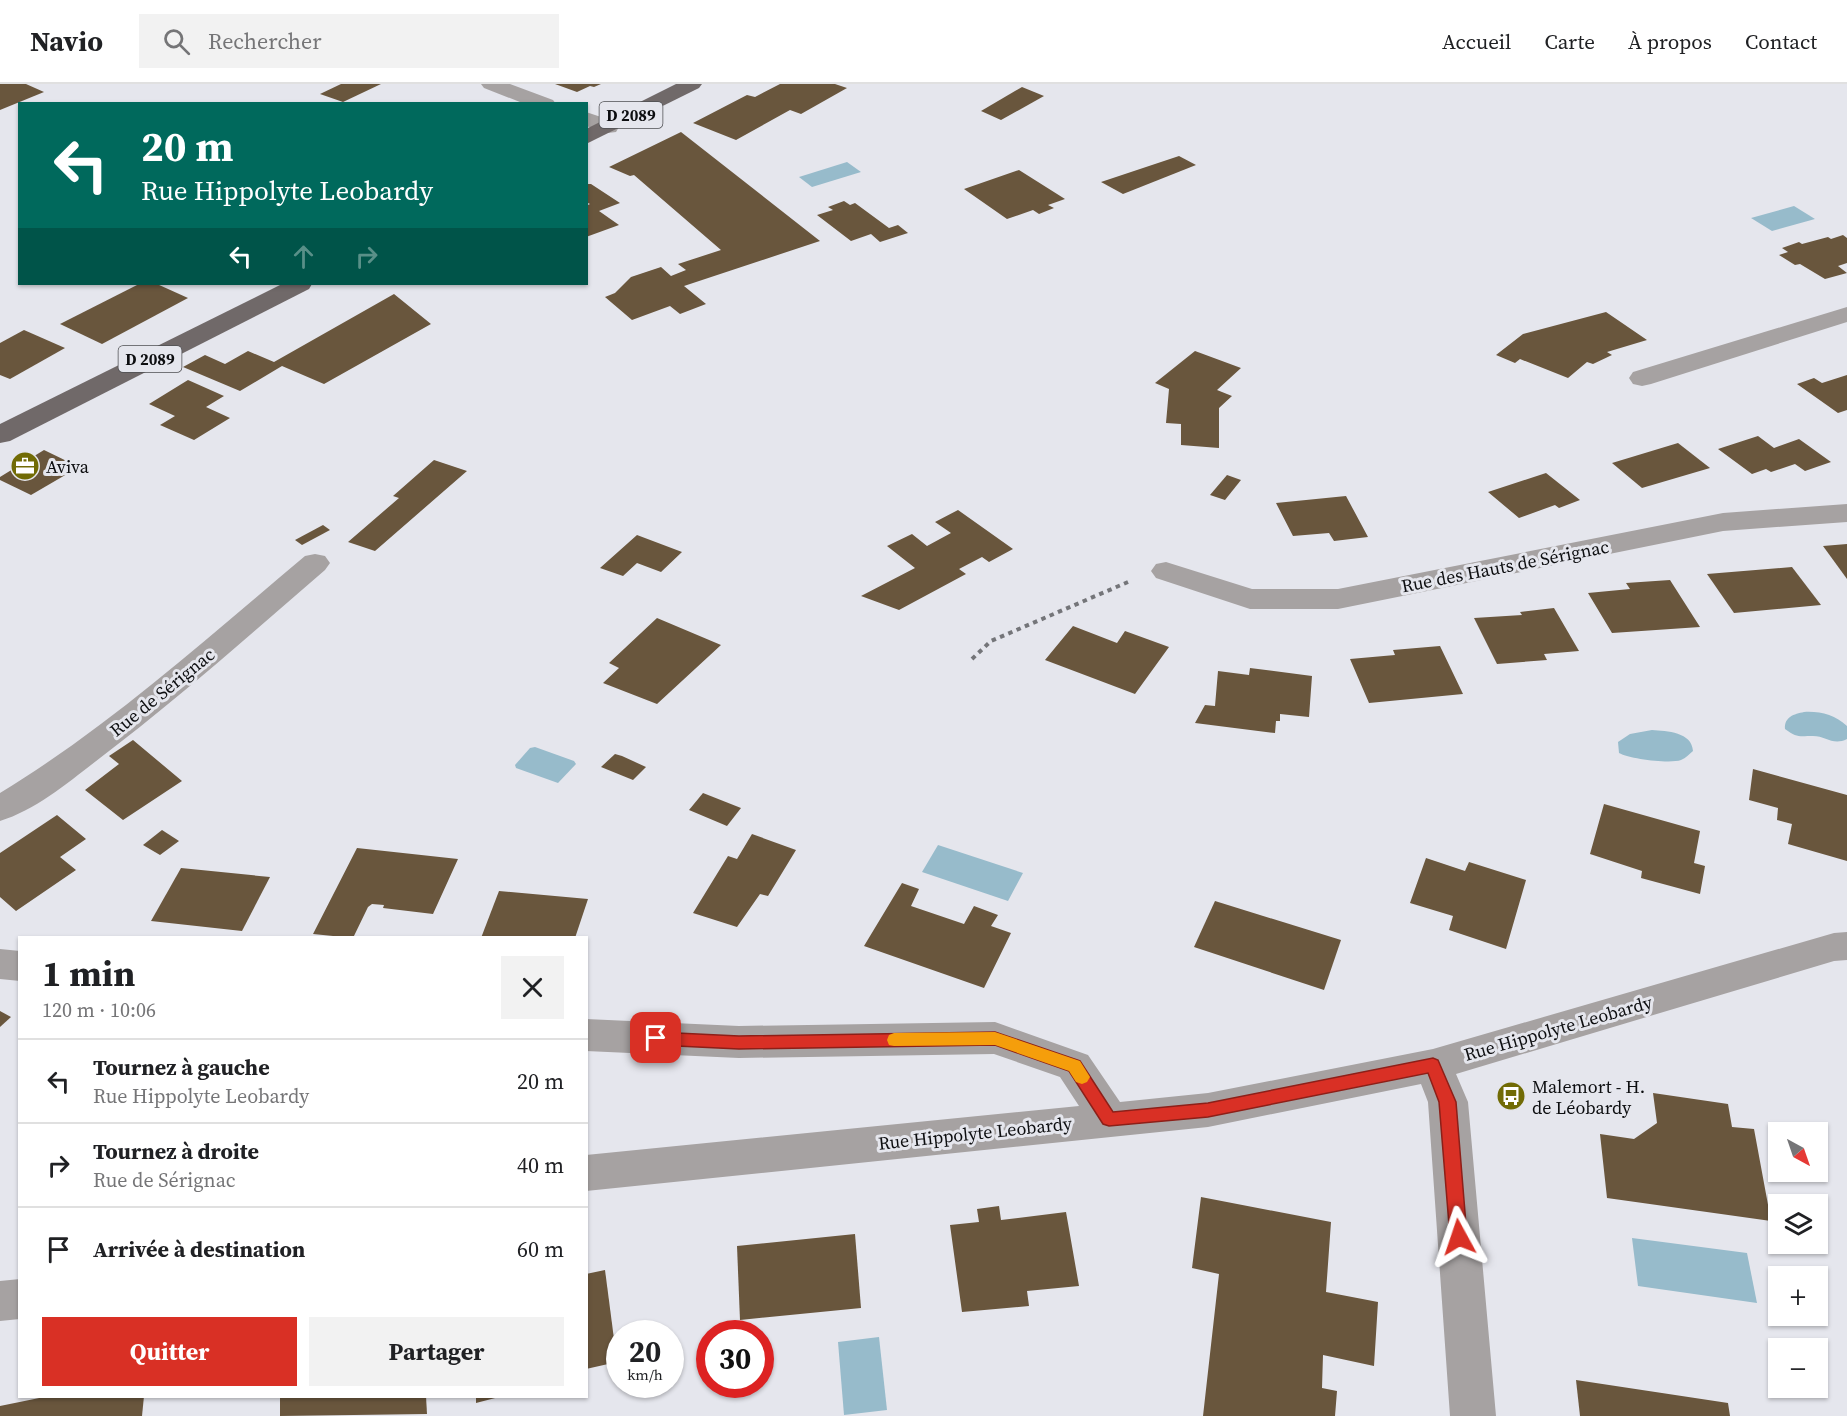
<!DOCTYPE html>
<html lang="fr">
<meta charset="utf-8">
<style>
:root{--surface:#fff;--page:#f2f2f2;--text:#202124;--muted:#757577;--line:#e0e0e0;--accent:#d93025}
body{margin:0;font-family:"Source Serif 4",serif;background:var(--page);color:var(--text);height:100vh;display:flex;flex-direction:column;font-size:22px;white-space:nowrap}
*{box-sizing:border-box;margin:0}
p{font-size:20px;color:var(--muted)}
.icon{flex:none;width:33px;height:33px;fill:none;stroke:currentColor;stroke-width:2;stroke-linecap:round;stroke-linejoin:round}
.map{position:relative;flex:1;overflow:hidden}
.panel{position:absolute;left:18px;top:852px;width:570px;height:462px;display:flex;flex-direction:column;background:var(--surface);border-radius:0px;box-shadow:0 2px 4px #0004}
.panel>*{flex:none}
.banner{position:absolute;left:18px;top:18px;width:570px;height:183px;border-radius:0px;box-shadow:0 2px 4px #0004;background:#00695c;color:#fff;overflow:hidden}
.needle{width:39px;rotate:140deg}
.tools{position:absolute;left:1768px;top:1038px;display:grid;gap:12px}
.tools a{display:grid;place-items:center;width:60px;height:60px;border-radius:0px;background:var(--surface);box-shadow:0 2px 4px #0004;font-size:30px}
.speed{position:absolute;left:606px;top:1236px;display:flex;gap:12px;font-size:30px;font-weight:700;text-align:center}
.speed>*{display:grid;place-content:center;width:78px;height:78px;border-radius:50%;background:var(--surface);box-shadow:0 2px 4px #0004;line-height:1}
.speed small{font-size:15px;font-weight:400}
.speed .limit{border:9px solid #d22;background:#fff;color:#111}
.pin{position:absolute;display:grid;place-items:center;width:51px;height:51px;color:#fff;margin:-26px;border-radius:12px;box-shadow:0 3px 9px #0006}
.me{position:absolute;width:66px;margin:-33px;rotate:355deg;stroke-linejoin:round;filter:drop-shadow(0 0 4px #0008)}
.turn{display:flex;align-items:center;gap:21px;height:126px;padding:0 24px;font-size:27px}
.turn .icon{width:78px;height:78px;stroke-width:2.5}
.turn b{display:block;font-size:42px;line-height:51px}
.lanes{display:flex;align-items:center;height:57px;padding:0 24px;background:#0003;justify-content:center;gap:30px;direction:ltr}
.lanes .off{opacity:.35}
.round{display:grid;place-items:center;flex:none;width:63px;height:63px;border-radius:0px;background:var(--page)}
.summary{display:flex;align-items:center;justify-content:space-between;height:102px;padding:0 24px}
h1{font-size:36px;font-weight:700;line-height:45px}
.action{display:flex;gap:12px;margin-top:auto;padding:12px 24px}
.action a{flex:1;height:69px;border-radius:0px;background:var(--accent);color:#fff;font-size:24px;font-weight:700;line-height:69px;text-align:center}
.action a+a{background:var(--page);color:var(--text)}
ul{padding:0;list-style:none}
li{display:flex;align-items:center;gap:18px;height:84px;padding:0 24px;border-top:2px solid var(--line)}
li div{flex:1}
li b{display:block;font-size:22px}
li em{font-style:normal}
header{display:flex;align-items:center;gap:36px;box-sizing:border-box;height:84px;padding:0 30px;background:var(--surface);border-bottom:2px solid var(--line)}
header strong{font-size:28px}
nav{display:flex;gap:33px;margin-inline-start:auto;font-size:21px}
.search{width:420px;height:54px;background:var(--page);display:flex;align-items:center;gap:15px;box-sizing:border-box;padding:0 21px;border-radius:0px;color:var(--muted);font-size:22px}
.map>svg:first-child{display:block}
</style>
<header>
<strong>Navio</strong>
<div class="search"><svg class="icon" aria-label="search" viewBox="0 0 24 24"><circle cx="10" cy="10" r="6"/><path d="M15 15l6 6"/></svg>Rechercher</div>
<nav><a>Accueil</a><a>Carte</a><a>À propos</a><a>Contact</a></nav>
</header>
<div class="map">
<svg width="1847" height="1332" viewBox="0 0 1847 1332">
<rect width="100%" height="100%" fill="#e5e6ed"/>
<g fill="#97bbcb">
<path d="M847 78 861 88 812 103 799 93Z"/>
<path d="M1794 122 1815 135 1772 147 1751 134Z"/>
<path d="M1804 628C1820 627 1835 631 1847 642V655C1833 662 1826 652 1813 652 1799 652 1797 654 1785 645 1784 633 1794 630 1804 628Z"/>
<path d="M1652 646C1667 647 1692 648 1693 667 1689 670 1686 674 1681 676 1670 680 1630 675 1619 669L1618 658 1630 650Z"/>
<path d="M535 663 574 677 576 680 558 699 516 684 515 681 530 664Z"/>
<path d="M938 761 1023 789 1008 817 922 788Z"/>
<path d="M1632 1154 1747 1169 1757 1219 1638 1202Z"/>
<path d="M879 1253 887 1326 844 1331 838 1258Z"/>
</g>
<g fill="#69563d">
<path d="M0 0H26L44 8 0 26Z"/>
<path d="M341 0H381L343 18 320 10Z"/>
<path d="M555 0H601L594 3 590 2 577 8Z"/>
<path d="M780 0H835L847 4 801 30 790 26 736 56 693 39 747 11 755 13Z"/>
<path d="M1022 3 1044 12 1001 36 981 27Z"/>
<path d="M681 48 820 157 684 202 706 220 680 230 670 222 632 236 605 213 615 209 631 193 661 183 671 192 686 186 678 180 721 166 634 91 630 92 609 83Z"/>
<path d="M1179 72 1196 81 1123 110 1101 98Z"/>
<path d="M1019 86 1065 115 1048 121 1054 124 1039 130 1033 126 1007 135 964 105Z"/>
<path d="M586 100H591L620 119 599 127 619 141 586 153V122L590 120 586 118Z"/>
<path d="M844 117 850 121 855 119 889 144 898 141 908 149 880 158 871 150 851 157 817 131 833 126 828 123Z"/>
<path d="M1843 151 1847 154V179L1838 182 1847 189 1825 195 1800 180 1795 181 1779 171 1788 168 1782 164 1799 158 1802 160 1828 153 1831 155Z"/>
<path d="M139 200H157L188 214 102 260 60 240Z"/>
<path d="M394 210 431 240 324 300 282 282 240 307 183 283 205 271 225 280 248 267 274 278Z"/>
<path d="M1606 228 1647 256 1607 268 1612 271 1593 280 1587 278 1568 294 1520 275 1515 279 1496 271 1523 250Z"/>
<path d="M24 246 65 264 10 295 0 291V259Z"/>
<path d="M1195 267 1241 284 1217 306 1232 312 1219 324V364L1181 361V340L1166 339 1169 305 1155 299Z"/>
<path d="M1847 291V326L1838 329 1797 300 1814 294 1822 299Z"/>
<path d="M188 296 224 312 206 323 230 334 194 356 160 341 175 332 149 320Z"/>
<path d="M1758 352 1774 364 1799 355 1831 378 1805 387 1795 380 1771 388 1766 385 1752 390 1718 365Z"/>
<path d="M1678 359 1710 384 1642 404 1612 379Z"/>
<path d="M44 366 79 383 31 411 0 396V393Z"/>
<path d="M434 376 467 387 375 467 348 458 399 414 393 412Z"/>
<path d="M1546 389 1580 416 1559 424 1555 421 1519 434 1488 408Z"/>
<path d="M1227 391 1241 396 1225 416 1210 411Z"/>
<path d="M1346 412 1368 453 1334 457 1329 449 1293 452 1276 419Z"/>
<path d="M958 426 1013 465 989 478 982 473 959 485 966 490 899 526 861 512 915 484 887 462 912 450 927 462 951 449 935 438Z"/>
<path d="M323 441 330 446 302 461 295 456Z"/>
<path d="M637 451 682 468 661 488 637 479 623 492 600 484Z"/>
<path d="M1847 460V495L1823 462Z"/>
<path d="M1792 483 1821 521 1734 529 1707 490Z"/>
<path d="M1670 496 1700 543 1612 549 1588 509 1630 505 1626 499Z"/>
<path d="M1554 524 1579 567 1544 570 1547 576 1497 580 1474 534 1522 531 1520 528Z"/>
<path d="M657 534 721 561 657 620 603 599 619 584 609 579Z"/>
<path d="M1073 542 1117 559 1125 547 1169 563 1135 610 1045 576Z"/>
<path d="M1440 562 1463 610 1369 619 1350 575 1395 571 1393 566Z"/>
<path d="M1250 584 1312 592 1309 633 1280 630V637H1276L1275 649 1195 639 1205 621 1215 622 1218 587 1249 591Z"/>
<path d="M133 656 182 697 123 736 85 706 119 680 109 672Z"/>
<path d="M615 670 622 672 646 683 633 696 601 683Z"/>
<path d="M1753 685 1847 711V777L1788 760 1792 740 1777 736 1778 724 1749 716Z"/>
<path d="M703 709 741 724 727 742 689 726Z"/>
<path d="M1604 720 1700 747 1694 779 1705 782 1700 810 1641 794 1642 787 1590 770Z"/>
<path d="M57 731 86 755 60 773 76 786 16 827 0 813V769Z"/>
<path d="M162 746 179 757 160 771 143 761Z"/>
<path d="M752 750 796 766 768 812 760 810 737 843 693 829 728 772 737 775Z"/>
<path d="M357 764 458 775 433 830 383 824 384 821 372 820 368 823 353 854 313 850Z"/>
<path d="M1426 774 1465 787 1469 778 1526 796 1506 865 1449 846 1453 832 1410 819Z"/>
<path d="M181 784 270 793 242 847 151 837Z"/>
<path d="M902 799 919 805 911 822 964 840 974 822 998 831 991 842 1011 849 984 904 864 862Z"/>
<path d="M499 807 588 815 575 854H481Z"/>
<path d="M1215 817 1341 856 1324 906 1194 863Z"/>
<path d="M0 927 11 933 0 943Z"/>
<path d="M1653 1009 1728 1020 1732 1043 1754 1045 1771 1137 1607 1114 1600 1050 1634 1055 1657 1039Z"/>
<path d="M1201 1113 1331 1138 1326 1208 1378 1218 1374 1282 1323 1271 1322 1304 1337 1307 1335 1332H1203L1219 1190 1192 1184Z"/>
<path d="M999 1122 1001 1136 1066 1128 1079 1202 1027 1207 1029 1222 962 1228 950 1141 979 1138 977 1125Z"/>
<path d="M855 1150 861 1224 740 1236 737 1162Z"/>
<path d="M605 1186 617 1278 586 1285V1190Z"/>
<path d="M1576 1296 1728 1319 1730 1332H1580Z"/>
<path d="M49 1312H144L142 1332H0V1322Z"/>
<path d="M280 1312H426L427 1330 280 1332Z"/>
<path d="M476 1312H499V1313L476 1319Z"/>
</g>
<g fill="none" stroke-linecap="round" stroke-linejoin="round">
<path stroke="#747579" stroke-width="4" stroke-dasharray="4.5 4.5" stroke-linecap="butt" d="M972 575 991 557 1128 498"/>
<g fill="#a6a2a2" fill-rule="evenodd">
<path d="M481 0H510L553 16 556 20H525L484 4Z"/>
<path d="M586 28 616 38 619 43 616 48 608 49 586 42Z"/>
<path d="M1847 223V238L1651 300 1642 302 1633 300 1629 294 1633 288Z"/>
<path d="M1847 420V438L1723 447 1338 525H1250L1156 494 1151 487 1156 480 1166 478 1252 505H1338L1723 429Z"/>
<path d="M315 470 325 472 330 479 325 486C251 550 178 615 100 674 70 697 36 726 0 737V709C110 642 206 555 305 472Z"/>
<path d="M1847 848V876L1834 877 1456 990 1468 1018 1496 1332H1450L1428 1018 1421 1000 1208 1043 586 1107V1071L1079 1022 1060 993 994 970 739 974 586 967V935L739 942 995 938 1088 971 1120 1018 1208 1009 1433 965 1834 849Z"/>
<path d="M0 865 20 867V897L0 895Z"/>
<path d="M20 1195V1235L0 1237V1197Z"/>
</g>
<g fill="#706969" fill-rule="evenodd">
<path d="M676 0H702L699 4 586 60V45Z"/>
<path d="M282 200H312L309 205 10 357 0 359V340Z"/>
</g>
</g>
<path fill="#d93025" stroke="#8d1f18" stroke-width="1.5" d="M656 948 739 952 995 948 1080 977 1113 1028 1208 1019 1433 974 1438 976 1456 1018 1467 1153 1465 1158 1459 1160 1452 1158 1450 1153 1439 1018 1428 989 1208 1033 1109 1042 1103 1040 1069 987 995 961 739 965 656 961 651 959 648 954 651 950Z"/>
<path fill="#f59e0b" d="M995 948 1080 977 1090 993 1087 998 1082 1000 1076 998 1069 987 995 961 894 962 889 961 887 956 889 951 894 949Z"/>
<defs>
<g id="office-disc" transform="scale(1.5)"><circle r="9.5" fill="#716b05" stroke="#e5e6ed"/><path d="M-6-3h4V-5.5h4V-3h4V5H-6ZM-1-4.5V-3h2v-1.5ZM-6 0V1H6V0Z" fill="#fff"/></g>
<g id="bus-disc" transform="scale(1.5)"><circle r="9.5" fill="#716b05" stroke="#e5e6ed"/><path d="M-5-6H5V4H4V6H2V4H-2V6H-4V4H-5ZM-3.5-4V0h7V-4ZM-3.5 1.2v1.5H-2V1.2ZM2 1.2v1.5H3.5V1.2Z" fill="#fff"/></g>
</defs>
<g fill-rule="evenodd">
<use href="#office-disc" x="25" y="382"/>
<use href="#bus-disc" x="1511" y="1012"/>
</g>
<g text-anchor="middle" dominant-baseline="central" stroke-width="6" stroke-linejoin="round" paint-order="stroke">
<g fill="#e5e6ed" stroke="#4e4f52" stroke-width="1.5">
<rect x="599.5" y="18" width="63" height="26" rx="4.5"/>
<rect x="118.5" y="262" width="63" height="26" rx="4.5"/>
</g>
<g font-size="16" font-weight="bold" fill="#0d0e10">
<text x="631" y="31">D 2089</text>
<text x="150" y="275">D 2089</text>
</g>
<g font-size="18" fill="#0d0e10" stroke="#e5e6ed" text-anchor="start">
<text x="46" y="382">Aviva</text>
<text x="1532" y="1002">Malemort - H.<tspan x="1532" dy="21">de Léobardy</tspan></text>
</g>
<g font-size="18" fill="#0d0e10" stroke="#e5e6ed">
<text transform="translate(1505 482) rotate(-11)">Rue des Hauts de Sérignac</text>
<text transform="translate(162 608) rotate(-39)">Rue de Sérignac</text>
<text transform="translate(1558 944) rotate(-16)">Rue Hippolyte Leobardy</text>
<text transform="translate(975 1049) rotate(-6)">Rue Hippolyte Leobardy</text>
</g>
</g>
</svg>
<div class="tools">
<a><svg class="needle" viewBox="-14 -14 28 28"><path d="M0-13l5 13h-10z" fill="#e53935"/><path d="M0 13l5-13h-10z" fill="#757577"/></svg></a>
<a><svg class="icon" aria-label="layers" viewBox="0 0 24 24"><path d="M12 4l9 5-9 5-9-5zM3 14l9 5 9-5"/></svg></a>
<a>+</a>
<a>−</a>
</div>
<div class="speed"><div>20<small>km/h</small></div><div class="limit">30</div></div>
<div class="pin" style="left:656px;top:954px;background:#d93025"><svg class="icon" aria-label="arrive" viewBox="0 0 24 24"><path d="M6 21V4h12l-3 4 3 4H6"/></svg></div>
<svg class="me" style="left:1459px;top:1153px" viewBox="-20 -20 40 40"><path d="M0-17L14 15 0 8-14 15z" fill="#d93025" stroke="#fff" stroke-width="4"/></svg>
<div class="banner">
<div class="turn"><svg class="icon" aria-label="left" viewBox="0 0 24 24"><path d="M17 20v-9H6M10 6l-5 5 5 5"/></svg><div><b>20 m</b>Rue Hippolyte Leobardy</div></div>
<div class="lanes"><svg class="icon" aria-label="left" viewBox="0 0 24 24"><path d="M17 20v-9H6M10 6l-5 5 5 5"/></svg><svg class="icon off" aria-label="ahead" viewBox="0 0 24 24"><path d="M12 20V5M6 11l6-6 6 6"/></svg><svg class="icon off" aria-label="right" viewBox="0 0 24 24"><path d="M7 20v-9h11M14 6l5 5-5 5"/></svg></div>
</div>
<section class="panel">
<div class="summary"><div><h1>1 min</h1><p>120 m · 10:06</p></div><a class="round"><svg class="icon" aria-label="close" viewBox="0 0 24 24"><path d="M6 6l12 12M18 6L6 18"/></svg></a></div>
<ul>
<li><svg class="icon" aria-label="left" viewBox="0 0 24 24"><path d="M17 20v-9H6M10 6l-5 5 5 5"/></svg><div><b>Tournez à gauche</b><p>Rue Hippolyte Leobardy</p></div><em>20 m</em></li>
<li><svg class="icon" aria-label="right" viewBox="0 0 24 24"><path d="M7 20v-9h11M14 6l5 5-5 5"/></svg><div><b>Tournez à droite</b><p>Rue de Sérignac</p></div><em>40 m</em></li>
<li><svg class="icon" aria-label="arrive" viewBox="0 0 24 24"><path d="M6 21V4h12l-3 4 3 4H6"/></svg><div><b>Arrivée à destination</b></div><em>60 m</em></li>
</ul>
<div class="action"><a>Quitter</a><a>Partager</a></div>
</section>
</div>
